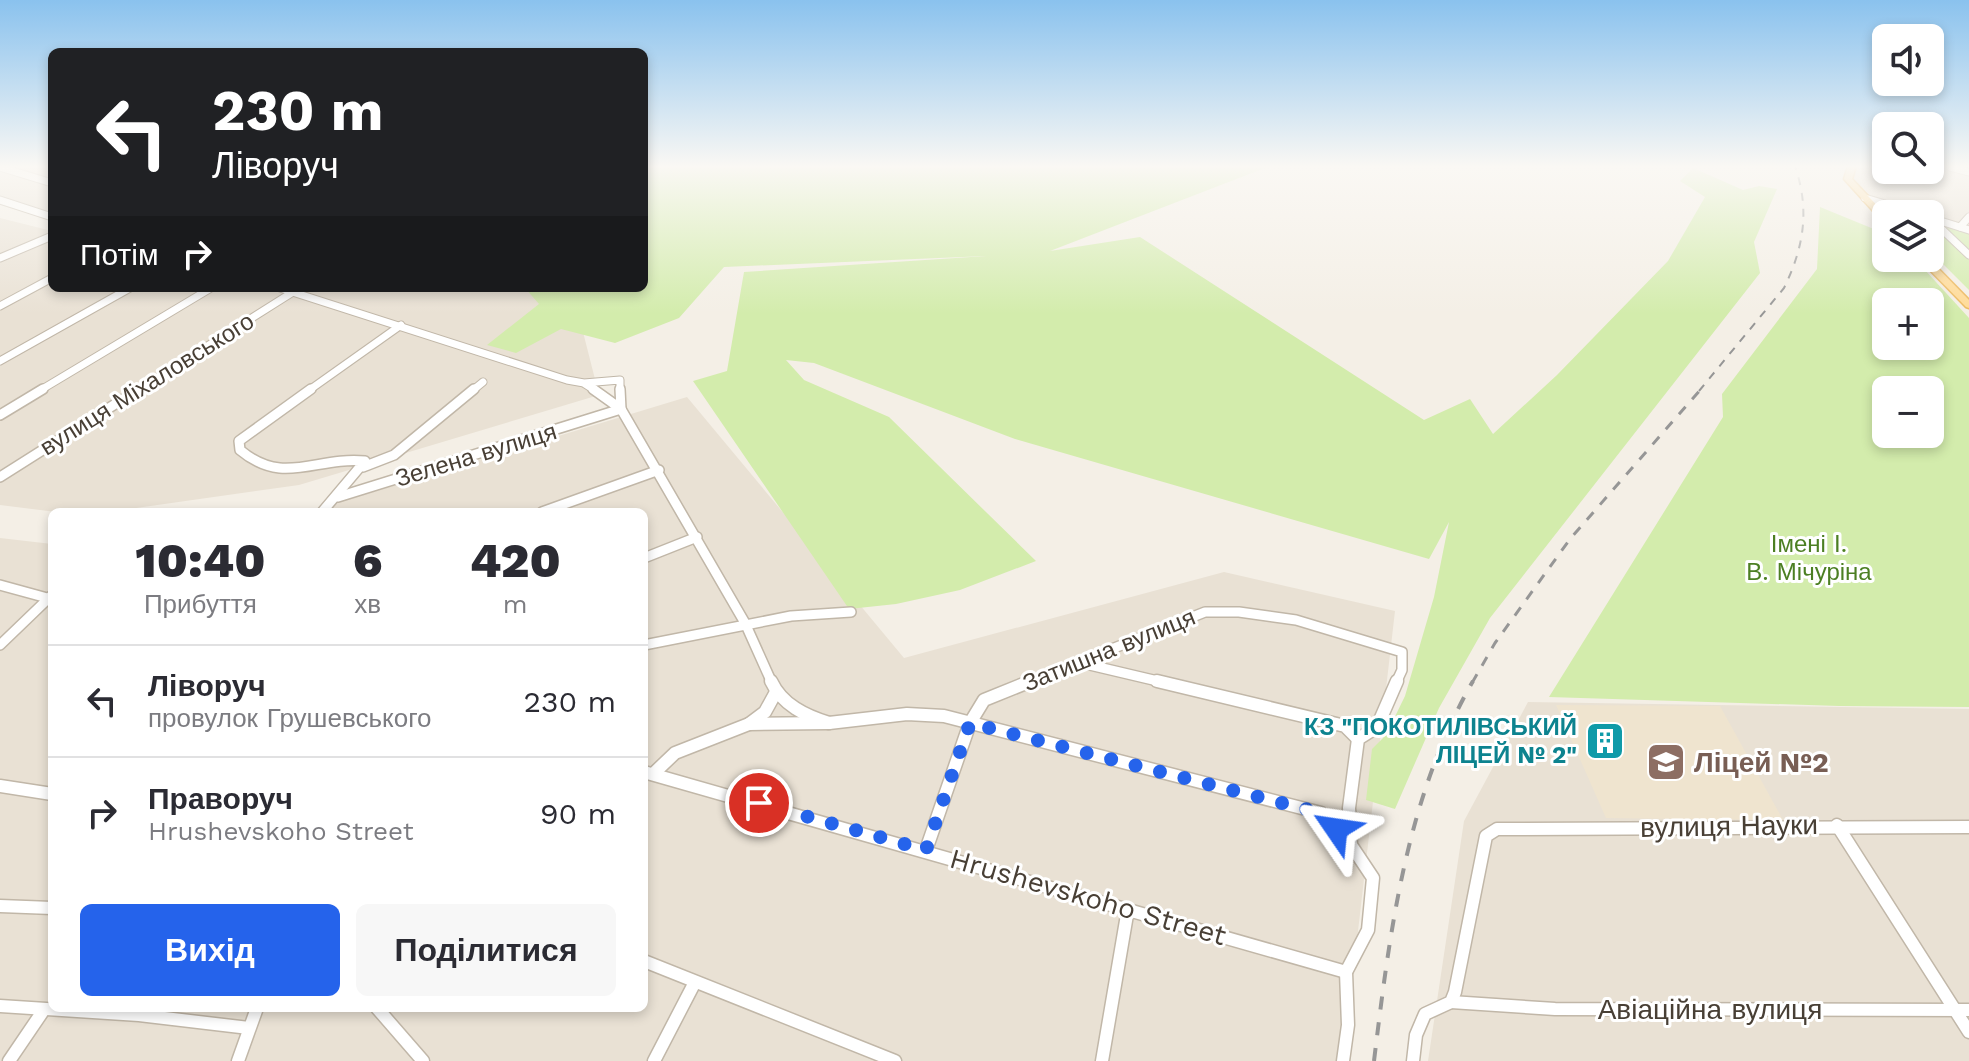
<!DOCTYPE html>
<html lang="uk">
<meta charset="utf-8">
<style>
:root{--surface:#fff;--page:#f7f7f7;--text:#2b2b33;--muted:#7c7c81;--line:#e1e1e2;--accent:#2563eb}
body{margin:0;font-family:"Work Sans",sans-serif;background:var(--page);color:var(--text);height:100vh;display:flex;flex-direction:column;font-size:30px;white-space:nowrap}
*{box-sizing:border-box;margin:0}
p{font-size:26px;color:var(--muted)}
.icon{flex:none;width:44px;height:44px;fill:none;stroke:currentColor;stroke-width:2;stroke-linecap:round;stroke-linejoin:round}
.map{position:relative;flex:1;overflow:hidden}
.sheet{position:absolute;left:48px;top:508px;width:600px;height:504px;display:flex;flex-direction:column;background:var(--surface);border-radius:12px;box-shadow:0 4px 12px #0003}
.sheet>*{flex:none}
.hud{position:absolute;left:48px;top:48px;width:600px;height:244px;border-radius:12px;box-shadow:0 4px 12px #0003;background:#202124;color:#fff;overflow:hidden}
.controls{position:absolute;left:1872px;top:24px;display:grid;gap:16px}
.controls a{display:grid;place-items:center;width:72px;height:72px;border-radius:12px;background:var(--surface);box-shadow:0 4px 12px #0003;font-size:40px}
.pin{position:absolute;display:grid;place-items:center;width:68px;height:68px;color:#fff;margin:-34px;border:4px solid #fff;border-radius:50%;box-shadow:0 2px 8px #0007}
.me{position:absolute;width:88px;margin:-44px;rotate:302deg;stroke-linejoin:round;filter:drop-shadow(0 0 6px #0008)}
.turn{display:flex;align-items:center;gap:28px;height:168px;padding:0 32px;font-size:36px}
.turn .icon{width:104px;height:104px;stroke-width:2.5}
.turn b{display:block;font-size:56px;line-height:68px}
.then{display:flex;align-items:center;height:76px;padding:0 32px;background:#0003;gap:16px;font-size:30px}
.eta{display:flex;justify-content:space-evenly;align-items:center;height:136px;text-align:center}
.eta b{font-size:48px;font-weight:800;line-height:56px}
.action{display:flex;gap:16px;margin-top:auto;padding:16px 32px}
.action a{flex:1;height:92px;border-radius:12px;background:var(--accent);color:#fff;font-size:32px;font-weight:800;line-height:92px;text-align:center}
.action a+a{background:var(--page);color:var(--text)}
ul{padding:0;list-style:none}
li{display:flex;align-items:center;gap:24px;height:112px;padding:0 32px;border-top:2px solid var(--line)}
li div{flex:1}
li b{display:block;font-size:30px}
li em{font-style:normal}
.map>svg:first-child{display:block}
</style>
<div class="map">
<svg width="1969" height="1061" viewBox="0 0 1969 1061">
<rect width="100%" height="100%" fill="#f4efe6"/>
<g fill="#e9e1d4">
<path d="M0 166H52V220L0 205Z"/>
<path d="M1859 166H1886V170L1969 166V234L1930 222V214H1906L1881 206 1854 182 1853 175Z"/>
<path d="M0 218 52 231V288H535L582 328 599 395 299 485 108 512H56L0 505Z"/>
<path d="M687 397 904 658 1224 572 1395 611 1343 1061H0V538L52 544V1008H644V512H307Z"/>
<path d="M1528 702 1969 709V1061H1428L1464 821Z"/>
</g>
<path fill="#efe4cf" d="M1556 705 1720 706 1783 820 1606 818Z"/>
<g fill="#d3ecac" fill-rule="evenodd">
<path d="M644 166H1270L1050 251 1140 237 1424 420 1470 399 1493 434 1557 375 1668 261 1705 197 1680 181 1693 168 1743 190 1759 186 1777 189 1754 242 1760 273 1490 618 1439 708 1395 809 1366 800 1372 749 1386 735 1405 696 1434 597 1449 522 1429 559 1015 439 814 363 786 360 804 380 889 417 1036 561 960 590 896 604 849 609 693 381 727 371 744 272 986 256 724 267 679 318 615 343 561 329 516 353 487 345 539 304 525 288H644Z"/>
<path d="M1820 207 1886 234V258H1914L1969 318V707L1839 706 1549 697 1723 417 1722 394 1817 269ZM1930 302V346H1886V302ZM1930 390V434H1886V390Z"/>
<path d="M1930 222 1969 234V290L1930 251Z"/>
</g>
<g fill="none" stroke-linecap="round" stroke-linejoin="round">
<g stroke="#c1b7a8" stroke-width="9">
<g id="minor-far2">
<path d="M0 167 52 183"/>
<path d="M1950 167 1969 172"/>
<path d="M1865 198 1918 214"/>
<path d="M0 200 52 217"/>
<path d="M1930 218 1969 255"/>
<path d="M1934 219 1969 230"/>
<path d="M1960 227 1969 217"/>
<path d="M0 258 52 236"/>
<path d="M280 288 567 380 584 383 620 380V391"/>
<path d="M0 306 52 278"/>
<path d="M0 361 130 288"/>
<path d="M585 384 596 391"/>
<path d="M39 391 211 288"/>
<path d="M136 391 293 292"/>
<path d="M308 391 401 325"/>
<path d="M472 391 483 382"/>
</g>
</g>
<g stroke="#c1b7a8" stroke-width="12">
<g id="minor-far1">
<path d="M311 389 239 441 240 450C284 487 316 456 365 461L322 512"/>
<path d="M593 389 621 409"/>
<path d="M620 389 621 409 745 623 772 683"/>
<path d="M0 415 43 389"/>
<path d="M363 467 394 455 474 389"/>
<path d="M0 477 139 389"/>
<path d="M338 497 621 409"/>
<path d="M542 512 659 470"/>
<path d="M644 558 697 537"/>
<path d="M0 585 51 599"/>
<path d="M0 645 52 595"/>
<path d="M644 645 791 616 851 612"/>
<path d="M1077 662 1166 683"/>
<path d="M1026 683 1205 612H1239L1296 620 1402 652V670L1396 683"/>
</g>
</g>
<g stroke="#c1b7a8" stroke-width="15">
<g id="minor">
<path d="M771 681C782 705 806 716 829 723"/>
<path d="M1157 681 1345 726 1358 739"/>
<path d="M749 724 765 712 776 692"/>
<path d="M644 772 1346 972"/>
<path d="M653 774 675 753 749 724 829 723 907 714 944 716 1321 813 1351 845"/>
<path d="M0 786 52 794"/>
<path d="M1837 825 1969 1032"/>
<path d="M926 850 970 723 984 700 1031 681"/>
<path d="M0 906 52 908"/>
<path d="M644 961 895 1061"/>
<path d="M1451 1002 1555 1009 1969 1010"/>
<path d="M0 1006 139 1015 249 1028"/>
<path d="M377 1008 423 1061"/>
<path d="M9 1061 43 1011"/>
<path d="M238 1061 257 1008"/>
<path d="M654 1061 695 982"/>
<path d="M1102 1061 1128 909"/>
<path d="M1343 1061 1348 1025 1346 972 1368 930 1373 878 1351 845 1349 808 1358 739 1377 727 1397 681"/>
<path d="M1413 1061 1416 1035 1425 1014 1451 1002 1455 992 1486 836 1497 829 1969 827"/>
</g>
</g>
<g stroke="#edb85c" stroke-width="3">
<g id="major">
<path d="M1848 166H1856L1852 179 1886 215V223L1883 222 1844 179Z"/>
<path d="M1918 258H1928L1969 300V308L1966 307Z"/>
</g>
</g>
<use href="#minor-far2" stroke="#fff" stroke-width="7"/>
<use href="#minor-far1" stroke="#fff" stroke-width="9"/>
<use href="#minor" stroke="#fff" stroke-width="12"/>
<use href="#major" fill="#ffda95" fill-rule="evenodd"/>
<path stroke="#969696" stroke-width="2" stroke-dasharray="8 8" stroke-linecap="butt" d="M1699 391 1784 288C1804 247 1810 210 1795 166"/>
<path stroke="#969696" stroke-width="3" stroke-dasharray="10 10" stroke-linecap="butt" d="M1472 683 1495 643 1570 539 1701 389"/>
<path stroke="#969696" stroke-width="4" stroke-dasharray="13 13" stroke-linecap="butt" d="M1374 1061C1390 930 1406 798 1473 681"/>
</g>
<linearGradient id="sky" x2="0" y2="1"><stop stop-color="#8ac2ee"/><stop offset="0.53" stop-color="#faf8f4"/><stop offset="1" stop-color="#faf8f4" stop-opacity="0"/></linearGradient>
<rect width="1969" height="314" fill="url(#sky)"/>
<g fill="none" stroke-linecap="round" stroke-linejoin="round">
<path stroke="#2563eb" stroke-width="14" stroke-dasharray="0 25.2" d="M759 803 926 850 970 723 1321 813 1336 829"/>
</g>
<defs>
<g id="building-square" transform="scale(2)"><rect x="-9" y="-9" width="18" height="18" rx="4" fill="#0f9aa8" stroke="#fff"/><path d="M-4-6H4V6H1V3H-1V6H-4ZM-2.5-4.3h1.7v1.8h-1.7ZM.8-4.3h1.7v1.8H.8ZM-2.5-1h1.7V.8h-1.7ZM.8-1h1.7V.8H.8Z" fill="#fff"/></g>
<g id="school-square" transform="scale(2)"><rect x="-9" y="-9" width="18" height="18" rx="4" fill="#8d6e63" stroke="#fff"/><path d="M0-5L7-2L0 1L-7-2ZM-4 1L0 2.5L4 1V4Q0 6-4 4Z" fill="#fff"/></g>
</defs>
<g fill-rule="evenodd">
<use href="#building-square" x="1605" y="741"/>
<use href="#school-square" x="1666" y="762"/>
</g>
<g text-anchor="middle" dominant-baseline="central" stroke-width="6" stroke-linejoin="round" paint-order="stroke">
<g font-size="24" fill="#483f35" stroke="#fff">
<text transform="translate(147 384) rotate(-32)">вулиця Міхаловського</text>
<text transform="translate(476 455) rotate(-17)">Зелена вулиця</text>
<text transform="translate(1109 650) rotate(-22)">Затишна вулиця</text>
</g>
<g font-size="24" fill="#4c7f23" stroke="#fff">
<text x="1809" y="544">Імені І.<tspan x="1809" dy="28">В. Мічуріна</tspan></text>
</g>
<g font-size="24" font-weight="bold" fill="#0d838f" stroke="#fff" text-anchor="end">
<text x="1577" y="727">КЗ "ПОКОТИЛІВСЬКИЙ<tspan x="1577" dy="28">ЛІЦЕЙ № 2"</tspan></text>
</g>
<g font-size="28" font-weight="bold" fill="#785e54" stroke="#fff" text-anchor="start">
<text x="1694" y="762">Ліцей №2</text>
</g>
<g font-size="28" fill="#483f35" stroke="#fff">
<text transform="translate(1729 826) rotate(-1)">вулиця Науки</text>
<text transform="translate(1088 897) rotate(16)">Hrushevskoho Street</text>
<text x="1710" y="1009">Авіаційна вулиця</text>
</g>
</g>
</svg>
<div class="controls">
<a><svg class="icon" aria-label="sound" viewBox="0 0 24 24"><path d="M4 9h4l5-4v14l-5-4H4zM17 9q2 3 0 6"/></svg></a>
<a><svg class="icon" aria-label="search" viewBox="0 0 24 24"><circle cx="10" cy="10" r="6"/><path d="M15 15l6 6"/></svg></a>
<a><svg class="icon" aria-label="layers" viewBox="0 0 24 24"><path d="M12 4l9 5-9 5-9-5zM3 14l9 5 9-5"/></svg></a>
<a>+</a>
<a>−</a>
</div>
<div class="pin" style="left:759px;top:803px;background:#d93025"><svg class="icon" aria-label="arrive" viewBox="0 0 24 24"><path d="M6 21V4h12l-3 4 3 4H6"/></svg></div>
<svg class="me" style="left:1336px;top:829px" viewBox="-20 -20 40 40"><path d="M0-17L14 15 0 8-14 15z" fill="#2563eb" stroke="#fff" stroke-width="4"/></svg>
<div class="hud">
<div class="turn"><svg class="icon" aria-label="left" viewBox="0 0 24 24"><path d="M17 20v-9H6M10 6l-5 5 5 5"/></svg><div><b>230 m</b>Ліворуч</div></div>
<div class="then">Потім<svg class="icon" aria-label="right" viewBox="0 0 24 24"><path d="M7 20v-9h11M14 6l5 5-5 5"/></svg></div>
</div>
<section class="sheet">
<div class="eta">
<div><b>10:40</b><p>Прибуття</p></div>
<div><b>6</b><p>хв</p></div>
<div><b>420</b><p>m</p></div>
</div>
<ul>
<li><svg class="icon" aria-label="left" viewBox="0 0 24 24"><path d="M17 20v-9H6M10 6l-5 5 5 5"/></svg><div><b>Ліворуч</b><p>провулок Грушевського</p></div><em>230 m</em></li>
<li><svg class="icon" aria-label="right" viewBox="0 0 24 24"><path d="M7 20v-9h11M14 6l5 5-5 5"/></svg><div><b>Праворуч</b><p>Hrushevskoho Street</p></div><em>90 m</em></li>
</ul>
<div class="action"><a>Вихід</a><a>Поділитися</a></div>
</section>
</div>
